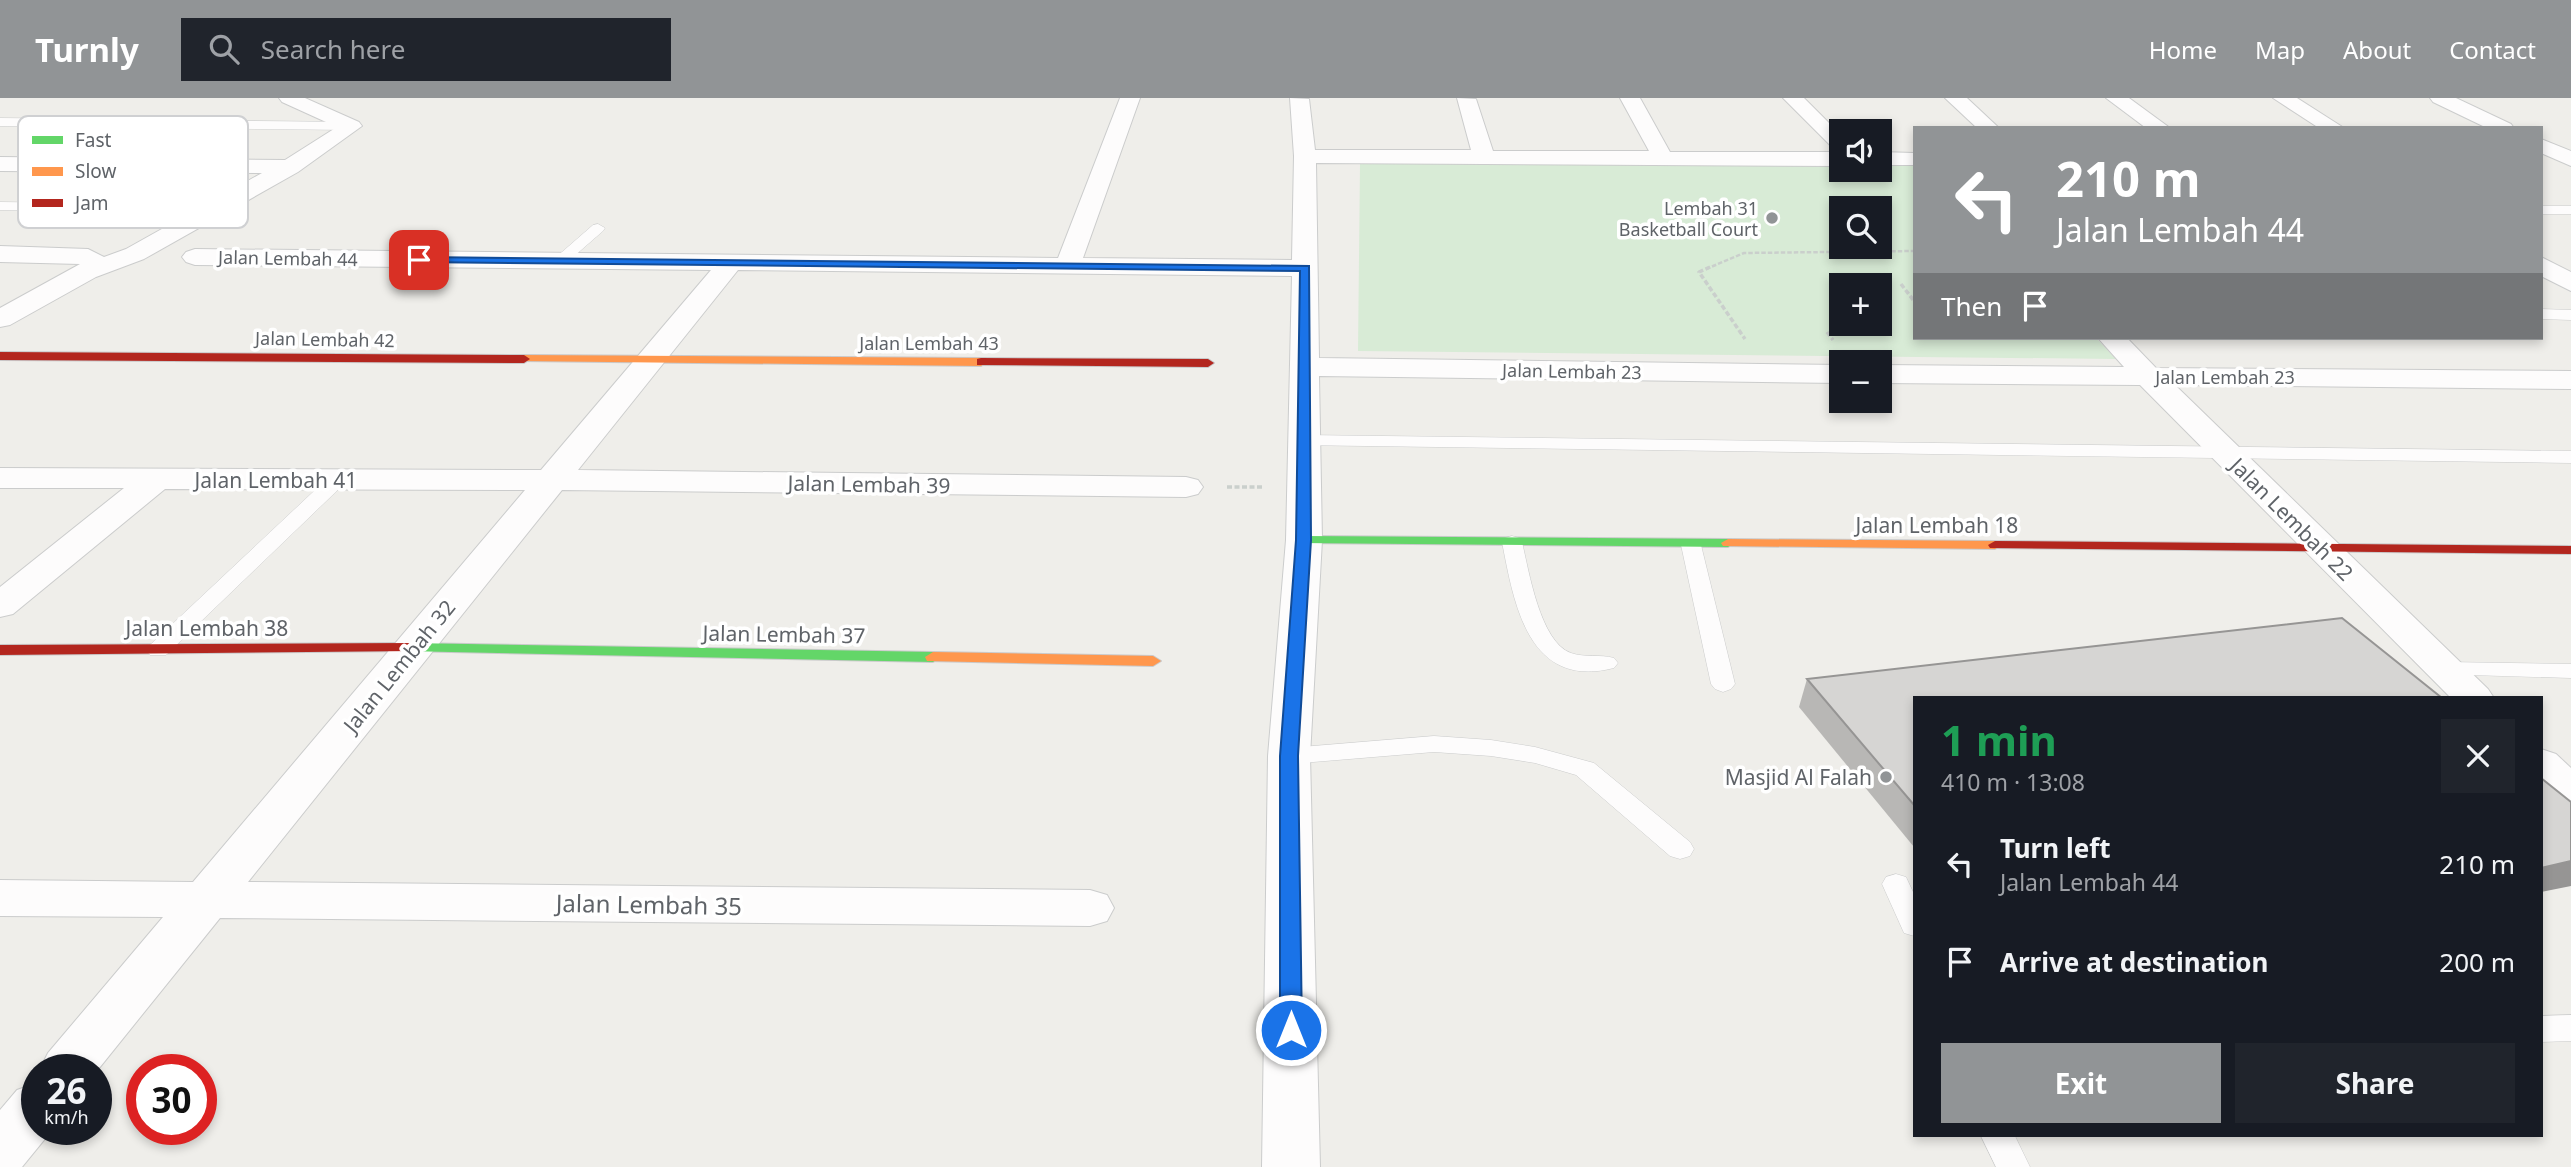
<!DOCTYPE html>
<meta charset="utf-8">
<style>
:root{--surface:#171b24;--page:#20242c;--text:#f1f3f6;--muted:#9ea1a6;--accent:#919496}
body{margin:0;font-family:"Noto Sans",sans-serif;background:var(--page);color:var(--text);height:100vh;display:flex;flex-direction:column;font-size:26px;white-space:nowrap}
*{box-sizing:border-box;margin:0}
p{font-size:23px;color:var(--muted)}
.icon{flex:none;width:38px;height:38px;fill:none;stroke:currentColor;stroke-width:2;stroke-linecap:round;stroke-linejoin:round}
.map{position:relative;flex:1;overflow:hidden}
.details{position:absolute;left:1913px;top:598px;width:630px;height:441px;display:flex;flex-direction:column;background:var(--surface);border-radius:0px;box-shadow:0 4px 10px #0003}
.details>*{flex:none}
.guide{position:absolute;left:1913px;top:28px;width:630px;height:214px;border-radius:0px;box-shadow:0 4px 10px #0003;background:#919496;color:#fff;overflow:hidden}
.controls{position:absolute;left:1829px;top:21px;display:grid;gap:14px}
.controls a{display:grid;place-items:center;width:63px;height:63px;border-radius:0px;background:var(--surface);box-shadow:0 4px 10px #0003;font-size:35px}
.speed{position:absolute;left:21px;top:956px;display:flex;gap:14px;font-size:35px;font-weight:700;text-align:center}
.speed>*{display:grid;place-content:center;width:91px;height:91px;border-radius:50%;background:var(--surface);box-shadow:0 4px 10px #0003;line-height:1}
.speed small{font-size:18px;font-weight:400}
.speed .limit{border:10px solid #d22;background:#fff;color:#111}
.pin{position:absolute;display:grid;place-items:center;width:60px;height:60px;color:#fff;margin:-30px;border-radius:14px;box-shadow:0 4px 10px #0006}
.me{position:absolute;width:77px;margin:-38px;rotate:0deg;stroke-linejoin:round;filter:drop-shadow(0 0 5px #0008)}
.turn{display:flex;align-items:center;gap:24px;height:147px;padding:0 28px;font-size:32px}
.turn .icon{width:91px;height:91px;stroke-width:2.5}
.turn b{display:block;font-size:49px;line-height:60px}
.then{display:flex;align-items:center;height:66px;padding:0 28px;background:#0003;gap:14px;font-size:26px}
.round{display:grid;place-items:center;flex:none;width:74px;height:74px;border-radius:0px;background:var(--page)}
.summary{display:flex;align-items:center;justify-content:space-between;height:119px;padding:0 28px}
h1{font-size:42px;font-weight:700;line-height:52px;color:#1e9e55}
.primary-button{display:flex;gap:14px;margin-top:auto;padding:14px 28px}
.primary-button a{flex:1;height:80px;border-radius:0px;background:var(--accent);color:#fff;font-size:28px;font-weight:700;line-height:80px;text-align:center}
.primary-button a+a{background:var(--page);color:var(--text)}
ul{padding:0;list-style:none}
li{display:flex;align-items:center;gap:21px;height:98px;padding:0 28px}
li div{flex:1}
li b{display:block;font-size:26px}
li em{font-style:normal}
header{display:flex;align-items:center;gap:42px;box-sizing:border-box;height:98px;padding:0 35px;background:var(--accent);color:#fff}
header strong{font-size:33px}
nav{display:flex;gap:38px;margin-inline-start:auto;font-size:24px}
.search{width:490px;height:63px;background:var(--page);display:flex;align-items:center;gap:18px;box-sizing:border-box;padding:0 24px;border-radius:0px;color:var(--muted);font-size:26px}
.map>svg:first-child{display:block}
</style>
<header>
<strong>Turnly</strong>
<div class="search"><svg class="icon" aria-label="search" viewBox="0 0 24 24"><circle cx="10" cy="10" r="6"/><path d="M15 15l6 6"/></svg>Search here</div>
<nav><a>Home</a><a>Map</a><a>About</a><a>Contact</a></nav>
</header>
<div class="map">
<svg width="2571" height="1069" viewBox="0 0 2571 1069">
<rect width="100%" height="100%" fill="#efeeea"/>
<path fill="#d8ebd6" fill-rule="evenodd" d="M1914 65V240H2096L2116 261 1358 253 1360 66H1841V72H1880V66ZM1841 110H1880V149H1841ZM1841 187H1880V226H1841Z"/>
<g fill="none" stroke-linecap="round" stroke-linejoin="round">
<g stroke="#cbcccc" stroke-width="1">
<g id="lane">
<path d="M0 20 352 24 358 28 352 32 0 28Z"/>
<path d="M0 104 216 107 223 111 216 115 0 112Z"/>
<rect x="2541" y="108" width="30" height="8"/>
<path d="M598 126 605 130 603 133 564 167H554L552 164 554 161 593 127Z"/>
<path d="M2541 211 2571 212V222L2541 221Z"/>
<path d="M1302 337 2571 353V365L1295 347 1293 343 1295 339Z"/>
<path d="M337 376 347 382 344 386 166 557H150L146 552 150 547 330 378Z"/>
<path d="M1512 438 1519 440 1522 444C1529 473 1540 544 1571 555 1585 560 1600 556 1614 560L1618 565 1614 570C1528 592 1514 506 1502 444L1505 440Z"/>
<path d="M1691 441 1698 443 1701 447 1735 586 1731 591 1723 594 1715 591 1711 586 1681 447 1684 443Z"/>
<path d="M2445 564 2571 566V580L2437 576 2433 571 2437 566Z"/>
<path d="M1434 638 1491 642 1535 649 1594 665 1690 744 1694 751 1690 758 1680 761 1670 758 1576 677 1535 665 1491 658 1434 654 1289 666 1280 664 1276 658 1280 652 1289 650Z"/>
<path d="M1896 776 1906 779 1914 796V838L1904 835 1882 786 1886 779Z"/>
<path d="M2571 917V943L2541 944V918Z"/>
<path d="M1981 1038H2015L2030 1069H1996Z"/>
</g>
</g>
<g stroke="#cbcccc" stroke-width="2">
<g id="street">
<path d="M279 0H305L359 24 362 28 298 74 144 161 96 179 10 227 0 229V210L80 166 0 164V148L88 151 104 159 126 151 262 75 0 73V59L285 62 337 29 282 4Z"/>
<path d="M1120 0H1140L1083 160 1292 162 1294 58 1290 0 1309 1 1315 52H1471L1457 0 1476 1 1493 53H1649L1620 0H1640L1670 54H1837L1783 0H1804L1841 37V68L1316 65 1319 260 1841 267V285L1319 278 1322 442 1310 658 1320 1069H1262L1268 658 1286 442 1292 178 738 172 578 372 1186 379 1198 382 1203 389 1198 396 1186 399 562 392 248 784 1090 792 1107 797 1114 810 1107 823 1090 828 220 820 96 974V971H40L48 955 163 819 0 818V782L193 784 525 392 165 391 13 516 0 519V489L124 390H0V370L541 372 711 172 195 167 186 164 182 159 186 154 195 151 1058 160Z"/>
<path d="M1945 0H1967L1999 30H1977Z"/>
<path d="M2106 0H2129L2170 30H2146Z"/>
<path d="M2273 0H2297L2344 30H2319Z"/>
<path d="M2430 0H2456L2511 26 2514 30H2487L2433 4Z"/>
<path d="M2541 41 2571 53V68L2541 55Z"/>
<path d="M1880 54 1914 55V67H1880Z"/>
<path d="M2541 159 2571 174V193L2541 178Z"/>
<path d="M2098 240H2127L2156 270 2571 273V291L2175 287 2488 591 2494 600H2451L2140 287 1880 285V267L2124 269Z"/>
<path d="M2541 651 2556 656 2571 670V711L2555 707 2541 692Z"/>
<path d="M37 985V1031H53L22 1069H0V1012L17 992Z"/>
</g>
</g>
<g stroke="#cacacb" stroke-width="2">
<g id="fast">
<path d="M1304 438 1728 441 1735 445 1728 449 1299 445 1297 442 1299 439Z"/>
<path d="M410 545 933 554 941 559 933 564 404 553 402 550 404 547Z"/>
</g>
</g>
<g stroke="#cacacb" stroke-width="2">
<g id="slow">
<path d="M524 257 981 260 987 264 981 268 520 263V259Z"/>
<path d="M1728 441 1995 443 2002 447 1995 451 1723 448 1721 445Z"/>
<path d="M933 554 1153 558 1161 563 1153 568 927 563 925 559Z"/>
</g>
</g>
<g stroke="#cacacb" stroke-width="2">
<g id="jam">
<path d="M0 254 524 257 530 261 524 265 0 262Z"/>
<path d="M981 260 1208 261 1214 265 1208 269 977 267V261Z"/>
<path d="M1995 443 2571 448V456L1990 450 1988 447Z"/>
<path d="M410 545 416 547 418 550 416 553 0 557V547Z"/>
</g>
</g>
<path stroke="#cacfcc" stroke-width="2.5" stroke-dasharray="4.5 2" stroke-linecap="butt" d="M1706 171 1744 155 1914 153"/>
<g stroke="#cacfcc" stroke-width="3.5" stroke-dasharray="5 2.5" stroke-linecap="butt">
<path d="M1710 169 1699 174 1745 241"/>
<path d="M1901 186 1914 203"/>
<path d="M1827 234 1833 242"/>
<path d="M1227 389H1264"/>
</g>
<use href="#lane" fill="#fdfcfc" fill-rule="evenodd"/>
<use href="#street" fill="#fdfcfc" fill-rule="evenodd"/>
<use href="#fast" fill="#63d668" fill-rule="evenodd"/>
<use href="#slow" fill="#ff974d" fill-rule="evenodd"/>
<use href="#jam" fill="#b3261e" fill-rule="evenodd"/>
</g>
<path fill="#b8b7b5" d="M1807 581 1914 600V749L1799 609Z"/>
<path fill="#969594" d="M2571 763V788L2541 794V770Z"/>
<g fill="#d6d5d3" stroke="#969594" stroke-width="2">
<path d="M2342 520 2442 600H1914V707L1807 581Z"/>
<path d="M2541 680 2571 704V763L2541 770Z"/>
</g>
<path fill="#1a73e8" stroke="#114b97" stroke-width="2" d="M419 159 1309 168 1311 442 1298 658 1302 932 1298 938 1291 941 1283 938 1280 932V658L1296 442 1300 173 415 164 413 162Z"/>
<g fill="#919496" stroke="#fff" stroke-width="2.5">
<circle cx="1772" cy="120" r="7"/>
<circle cx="1886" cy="679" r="7"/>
</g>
<g text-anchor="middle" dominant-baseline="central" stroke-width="7" stroke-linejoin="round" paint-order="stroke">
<g font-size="18" fill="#5f6368" stroke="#fff" text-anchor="end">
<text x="1758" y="110">Lembah 31<tspan x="1758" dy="21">Basketball Court</tspan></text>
</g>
<g font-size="18" fill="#5f6368" stroke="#fff">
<text transform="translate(288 160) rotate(1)">Jalan Lembah 44</text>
<text transform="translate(325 241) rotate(1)">Jalan Lembah 42</text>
<text x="929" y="245">Jalan Lembah 43</text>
<text transform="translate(1572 273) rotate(1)">Jalan Lembah 23</text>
<text x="2225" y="279">Jalan Lembah 23</text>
</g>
<g font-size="21" fill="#5f6368" stroke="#fff">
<text x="276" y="382">Jalan Lembah 41</text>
<text transform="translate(869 386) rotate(1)">Jalan Lembah 39</text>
<text transform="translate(2292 421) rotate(45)">Jalan Lembah 22</text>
<text x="1937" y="427">Jalan Lembah 18</text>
<text x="207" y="530">Jalan Lembah 38</text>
<text transform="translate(784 536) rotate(1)">Jalan Lembah 37</text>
<text transform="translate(399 568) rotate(-51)">Jalan Lembah 32</text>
</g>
<g font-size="21" fill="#5f6368" stroke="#fff" text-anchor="end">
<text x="1872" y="679">Masjid Al Falah</text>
</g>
<g font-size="24" fill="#5f6368" stroke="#fff">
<text transform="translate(649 806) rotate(1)">Jalan Lembah 35</text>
</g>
</g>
<rect x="18" y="18" width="230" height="112" rx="10" fill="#fff" stroke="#cfd0d2" stroke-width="2"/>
<rect x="32" y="38" width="31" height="8" fill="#63d668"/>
<rect x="32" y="69" width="31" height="9" fill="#ff974d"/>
<rect x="32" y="101" width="31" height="8" fill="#b3261e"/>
<g font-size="19" fill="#5f6368">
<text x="75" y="49">Fast</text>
<text x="75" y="80">Slow</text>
<text x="75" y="112">Jam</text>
</g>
</svg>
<div class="controls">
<a><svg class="icon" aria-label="sound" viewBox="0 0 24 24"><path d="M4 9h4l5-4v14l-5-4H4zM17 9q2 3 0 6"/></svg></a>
<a><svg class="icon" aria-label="search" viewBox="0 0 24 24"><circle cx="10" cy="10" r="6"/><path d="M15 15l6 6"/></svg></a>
<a>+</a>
<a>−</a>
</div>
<div class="speed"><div>26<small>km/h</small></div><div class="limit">30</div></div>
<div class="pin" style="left:419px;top:162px;background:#d93025"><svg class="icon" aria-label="arrive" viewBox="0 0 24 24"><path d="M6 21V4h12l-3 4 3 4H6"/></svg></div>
<svg class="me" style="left:1291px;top:932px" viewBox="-20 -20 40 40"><circle r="17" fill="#1a73e8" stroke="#fff" stroke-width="3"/><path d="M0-11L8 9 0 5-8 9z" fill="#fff"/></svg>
<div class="guide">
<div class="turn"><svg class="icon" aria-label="left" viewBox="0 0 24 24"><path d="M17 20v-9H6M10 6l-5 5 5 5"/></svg><div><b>210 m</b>Jalan Lembah 44</div></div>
<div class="then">Then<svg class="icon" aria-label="arrive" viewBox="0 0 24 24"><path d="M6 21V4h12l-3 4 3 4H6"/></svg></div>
</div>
<section class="details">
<div class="summary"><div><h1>1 min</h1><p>410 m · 13:08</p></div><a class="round"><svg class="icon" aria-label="close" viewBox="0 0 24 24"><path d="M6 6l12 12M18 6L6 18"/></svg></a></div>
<ul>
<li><svg class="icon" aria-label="left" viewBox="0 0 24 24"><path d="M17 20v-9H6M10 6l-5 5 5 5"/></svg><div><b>Turn left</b><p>Jalan Lembah 44</p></div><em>210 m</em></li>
<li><svg class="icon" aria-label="arrive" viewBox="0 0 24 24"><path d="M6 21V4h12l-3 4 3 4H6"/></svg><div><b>Arrive at destination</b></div><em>200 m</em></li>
</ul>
<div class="primary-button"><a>Exit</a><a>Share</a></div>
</section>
</div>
